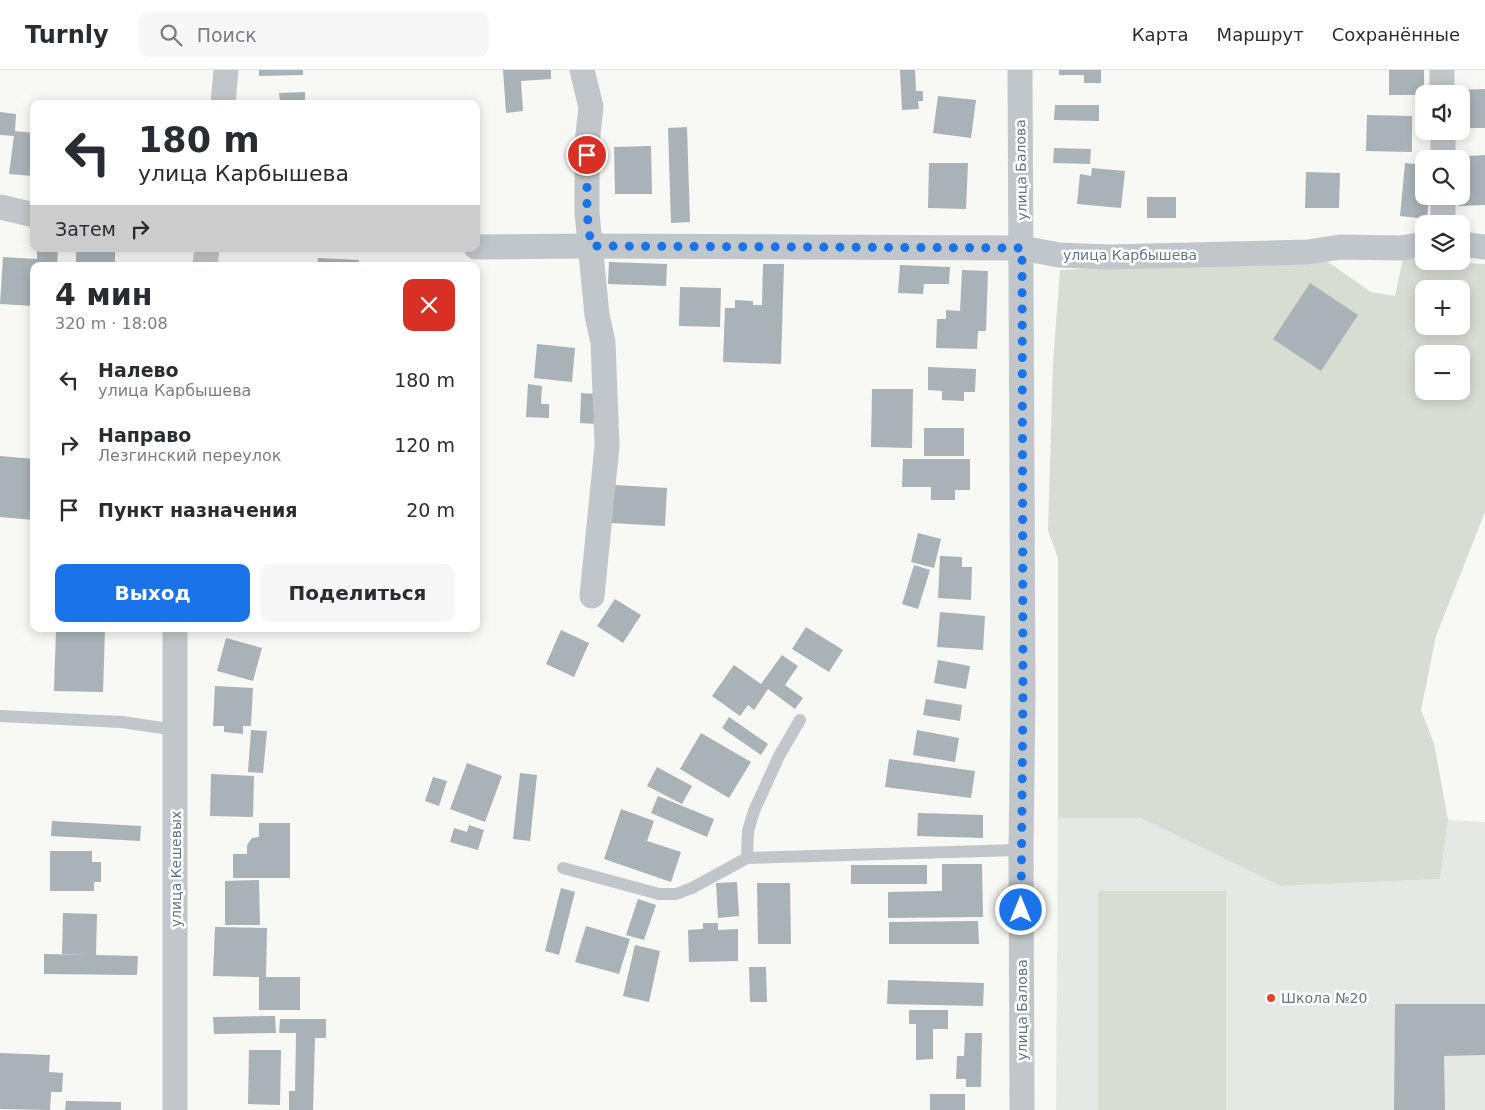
<!DOCTYPE html>
<html lang="ru">
<meta charset="utf-8">
<style>
:root{--surface:#fff;--page:#f7f7f7;--text:#2b2b33;--muted:#7c7c81;--line:#e1e1e2;--accent:#1a73e8}
body{margin:0;font-family:"DejaVu Sans",sans-serif;background:var(--page);color:var(--text);height:100vh;display:flex;flex-direction:column;font-size:19px;white-space:nowrap}
*{box-sizing:border-box;margin:0}
p{font-size:16px;color:var(--muted)}
.icon{flex:none;width:28px;height:28px;fill:none;stroke:currentColor;stroke-width:2;stroke-linecap:round;stroke-linejoin:round}
.map{position:relative;flex:1;overflow:hidden}
.panel{position:absolute;left:30px;top:192px;width:450px;height:370px;display:flex;flex-direction:column;background:var(--surface);border-radius:10px;box-shadow:0 2px 12px #0003}
.panel>*{flex:none}
.guide{position:absolute;left:30px;top:30px;width:450px;height:152px;border-radius:10px;box-shadow:0 2px 12px #0003;background:#fff;color:var(--text);overflow:hidden}
.tools{position:absolute;left:1415px;top:15px;display:grid;gap:10px}
.tools a{display:grid;place-items:center;width:55px;height:55px;border-radius:10px;background:var(--surface);box-shadow:0 2px 12px #0003;font-size:25px}
.pin{position:absolute;display:grid;place-items:center;width:42px;height:42px;color:#fff;margin:-21px;border:2px solid #fff;border-radius:50%;box-shadow:0 1px 5px #0007}
.me{position:absolute;width:55px;margin:-28px;rotate:0deg;stroke-linejoin:round;filter:drop-shadow(0 0 4px #0008)}
.turn{display:flex;align-items:center;gap:18px;height:105px;padding:0 25px;font-size:22px}
.turn .icon{width:65px;height:65px;stroke-width:2.5}
.turn b{display:block;font-size:35px;line-height:42px}
.then{display:flex;align-items:center;height:48px;padding:0 25px;background:#0003;gap:10px;font-size:19px}
.round{display:grid;place-items:center;flex:none;width:52px;height:52px;border-radius:10px;background:var(--page)}
.head{display:flex;align-items:center;justify-content:space-between;height:85px;padding:0 25px}
h1{font-size:30px;font-weight:600;line-height:38px}
.primary-button{display:flex;gap:10px;margin-top:auto;padding:10px 25px}
.primary-button a{flex:1;height:58px;border-radius:10px;background:var(--accent);color:#fff;font-size:20px;font-weight:600;line-height:58px;text-align:center}
.primary-button a+a{background:var(--page);color:var(--text)}
ul{padding:0;list-style:none}
li{display:flex;align-items:center;gap:15px;height:65px;padding:0 25px}
li div{flex:1}
li b{display:block;font-size:19px}
li em{font-style:normal}
header{display:flex;align-items:center;gap:30px;box-sizing:border-box;height:70px;padding:0 25px;background:var(--surface);border-bottom:1px solid var(--line)}
header strong{font-size:24px}
nav{display:flex;gap:28px;margin-inline-start:auto;font-size:18px}
.search{width:350px;height:45px;background:var(--page);display:flex;align-items:center;gap:12px;box-sizing:border-box;padding:0 18px;border-radius:10px;color:var(--muted);font-size:19px}
.map>svg:first-child{display:block}
</style>
<header>
<strong>Turnly</strong>
<div class="search"><svg class="icon" aria-label="search" viewBox="0 0 24 24"><circle cx="10" cy="10" r="6"/><path d="M15 15l6 6"/></svg>Поиск</div>
<nav><a>Карта</a><a>Маршрут</a><a>Сохранённые</a></nav>
</header>
<div class="map">
<svg width="1485" height="1040" viewBox="0 0 1485 1040">
<rect width="100%" height="100%" fill="#f8f8f5"/>
<path fill="#e6e8e6" d="M1058 748H1141L1280 816 1440 809 1448 750 1485 752V1040H1056Z"/>
<g fill="#d8ddd4" fill-rule="evenodd">
<path d="M1403 188 1424 190V191L1485 194V442L1436 566 1421 640 1434 673 1448 750 1440 809 1280 816 1141 748H1058V488L1048 461 1053 293 1060 200 1324 189 1371 222 1395 226ZM1424 219H1461V256H1424ZM1424 284H1461V321H1424Z"/>
<rect x="1098" y="821" width="128" height="219"/>
</g>
<g fill="#a8b2b7">
<path d="M259 0H303V5L259 6Z"/>
<path d="M503 0H551V9L521 11 523 41 506 43Z"/>
<path d="M900 0H915L916 21H923V31H918L919 39 902 40Z"/>
<path d="M1059 0H1101V13H1084V5H1059Z"/>
<rect x="1389" y="0" width="35" height="25"/>
<path d="M1485 19V58H1461V24H1451V20Z"/>
<path d="M305 22V34H259V31H280L279 23Z"/>
<path d="M938 26 976 30 971 68 933 63Z"/>
<path d="M1055 35H1099V51L1054 50Z"/>
<path d="M0 42 16 44 15 61 34 63V106L9 104 14 66 0 65Z"/>
<path d="M1367 45 1412 46V82L1366 81Z"/>
<path d="M687 57 690 152 671 153 668 58Z"/>
<path d="M651 76 652 124H615L614 77Z"/>
<path d="M1054 78 1091 79 1090 94 1053 93Z"/>
<path d="M1485 85V135L1458 136 1457 126H1461V89H1455V87Z"/>
<path d="M929 93H968L966 139 928 138Z"/>
<path d="M1405 93 1424 95V126H1429L1427 149 1400 146Z"/>
<path d="M1092 98 1125 101 1121 138 1077 134 1080 104 1091 106Z"/>
<path d="M1306 102 1340 103 1339 138H1305Z"/>
<rect x="1147" y="127" width="29" height="21"/>
<path d="M37 179H58L57 196H34V236L0 234 3 187 37 189Z"/>
<rect x="76" y="179" width="39" height="17"/>
<path d="M318 188 359 190 358 196H317Z"/>
<path d="M609 192 667 194 666 216 608 214Z"/>
<path d="M763 194H784L781 294 723 292 725 238H735V230L753 231V235H762Z"/>
<path d="M900 195 950 197 949 214H924L923 224 898 223Z"/>
<path d="M962 200 988 201 986 261H978L977 279 936 278 937 249H946V240L960 241Z"/>
<path d="M1310 213 1358 245 1321 301 1273 269Z"/>
<path d="M680 217 721 218 720 257 679 256Z"/>
<path d="M537 274 575 278 572 312 534 308Z"/>
<path d="M928 297 976 299 975 322H964V331L942 330V321L928 320Z"/>
<path d="M528 314 542 316 541 334H549V348L526 347Z"/>
<path d="M872 319H913L912 378 871 377Z"/>
<path d="M581 323 598 324 597 354 580 353Z"/>
<rect x="924" y="358" width="40" height="28"/>
<path d="M0 386 34 389V450L0 447Z"/>
<path d="M903 389H970V420H955V430H931V417H902Z"/>
<path d="M614 415 667 418 665 456 611 453Z"/>
<path d="M918 463 941 469 934 498 911 492Z"/>
<path d="M940 486 962 487V497H972L971 530 938 528Z"/>
<path d="M914 495 930 500 918 539 902 534Z"/>
<path d="M615 529 641 545 623 573 597 556Z"/>
<path d="M940 542 985 546 983 580 937 577Z"/>
<path d="M806 557 843 580 829 602 792 579Z"/>
<path d="M56 559H105L103 622 54 621Z"/>
<path d="M561 560 589 573 574 607 546 594Z"/>
<path d="M226 568 262 578 253 611 217 601Z"/>
<path d="M782 585 798 596 785 615 803 628 795 639 768 619 754 640 748 635 740 646 712 626 734 595 761 614Z"/>
<path d="M938 590 970 596 966 619 934 613Z"/>
<path d="M215 616 253 618 251 656H243V664L224 662V656H213Z"/>
<path d="M926 629 962 635 960 651 923 645Z"/>
<path d="M729 647 768 674 761 685 722 658Z"/>
<path d="M251 660 267 661 263 703 248 702Z"/>
<path d="M917 660 959 668 955 692 913 685Z"/>
<path d="M701 663 751 692 729 728 680 699Z"/>
<path d="M889 689 975 701 971 728 885 717Z"/>
<path d="M467 693 502 706 485 752 450 739Z"/>
<path d="M657 697 692 716 682 734 647 716Z"/>
<path d="M520 703 537 705 530 771 513 769Z"/>
<path d="M211 704 254 706 253 747 210 746Z"/>
<path d="M433 707 447 711 439 736 425 731Z"/>
<path d="M658 726 714 749 707 767 651 743Z"/>
<path d="M621 739 654 751 647 771 681 782 671 812 604 789Z"/>
<path d="M918 743 983 745V768L917 766Z"/>
<path d="M52 751 141 756 140 771 51 766Z"/>
<path d="M259 753H290V808H233V784H247V775L252 768 259 767Z"/>
<path d="M469 755 484 760 478 780 450 772 454 758 467 762Z"/>
<path d="M50 781H92V792H101V812H94V821H50Z"/>
<path d="M942 794H982L983 847 888 848V822L942 821Z"/>
<rect x="851" y="795" width="76" height="19"/>
<path d="M259 810 260 855H225V811Z"/>
<path d="M737 812 739 846 718 848 716 813Z"/>
<path d="M757 813H790L791 874H758Z"/>
<path d="M561 818 575 822 559 885 545 881Z"/>
<path d="M638 829 656 835 644 870 626 865Z"/>
<path d="M63 843 97 844 96 885 138 886 137 905 44 904V884L92 885 62 884Z"/>
<path d="M978 851 979 874H889V852Z"/>
<path d="M703 853H718V860L738 859V891L689 892 688 860 703 859Z"/>
<path d="M586 856 630 869 619 904 575 892Z"/>
<path d="M215 857 267 858 266 907H300V940H259V907L213 906Z"/>
<path d="M635 875 660 881 649 932 623 926Z"/>
<path d="M749 897H766L767 932H750Z"/>
<path d="M888 910 984 913 983 936 887 934Z"/>
<path d="M1395 934H1485V985L1444 986 1445 1040H1394Z"/>
<path d="M909 940H948V959H933V989L916 990V954H909Z"/>
<path d="M275 946 276 963 214 964 213 947Z"/>
<path d="M280 949H326V968H315L313 1040H289V1021H295L296 963H279Z"/>
<path d="M965 963H982L981 1017H966V1009H956L957 986H964Z"/>
<path d="M249 980H281L280 1035 248 1034Z"/>
<path d="M0 983 50 985 49 1002 63 1003 62 1022H51L50 1040 0 1039Z"/>
<rect x="930" y="1024" width="35" height="16"/>
<path d="M66 1031 121 1032V1040H65Z"/>
</g>
<g fill="none" stroke-linecap="round" stroke-linejoin="round">
<g stroke="#c1c6ca" stroke-width="12">
<path d="M0 646 122 652 176 660"/>
<path d="M747 788 748 761 754 741 779 686 800 650"/>
<path d="M563 798 659 824H676L692 818 747 788 1021 780"/>
</g>
<g stroke="#c1c6ca" stroke-width="25">
<path d="M582 0 591 37 587 73V143L597 245 603 272 607 376 592 526"/>
<path d="M1020 0 1023 623 1021 780 1022 1040"/>
<path d="M1442 0V24"/>
<path d="M223 34 226 0"/>
<path d="M1443 61V89"/>
<path d="M0 137 34 145"/>
<path d="M1443 154V126"/>
<path d="M1461 174 1485 177"/>
<path d="M476 177 591 176 1022 178 1059 185 1108 187 1308 182 1340 177 1401 178 1424 174"/>
<path d="M205 196 207 179"/>
<path d="M175 1040V559"/>
</g>
</g>
<g fill="none" stroke-linecap="round" stroke-linejoin="round">
<path stroke="#1a73e8" stroke-width="9" stroke-dasharray="0 16.2" d="M587 85V143L591 176 1022 178 1023 622 1021 840"/>
</g>
<circle fill="#e74126" stroke="#fff" stroke-width="2" cx="1271" cy="928" r="5"/>
<g text-anchor="middle" dominant-baseline="central" stroke-width="5" stroke-linejoin="round" paint-order="stroke">
<g font-size="14" fill="#627681" stroke="#fff">
<text transform="translate(1021 100) rotate(-91)">улица Балова</text>
<text x="1130" y="185">улица Карбышева</text>
<text transform="translate(176 799) rotate(-90)">улица Кешевых</text>
<text transform="translate(1022 940) rotate(-90)">улица Балова</text>
</g>
<g font-size="14" fill="#627681" stroke="#fff" text-anchor="start">
<text x="1281" y="928">Школа №20</text>
</g>
</g>
</svg>
<div class="tools">
<a><svg class="icon" aria-label="sound" viewBox="0 0 24 24"><path d="M4 9h4l5-4v14l-5-4H4zM17 9q2 3 0 6"/></svg></a>
<a><svg class="icon" aria-label="search" viewBox="0 0 24 24"><circle cx="10" cy="10" r="6"/><path d="M15 15l6 6"/></svg></a>
<a><svg class="icon" aria-label="layers" viewBox="0 0 24 24"><path d="M12 4l9 5-9 5-9-5zM3 14l9 5 9-5"/></svg></a>
<a>+</a>
<a>−</a>
</div>
<div class="pin" style="left:587px;top:85px;background:#d93025"><svg class="icon" aria-label="arrive" viewBox="0 0 24 24"><path d="M6 21V4h12l-3 4 3 4H6"/></svg></div>
<svg class="me" style="left:1021px;top:840px" viewBox="-20 -20 40 40"><circle r="17" fill="#1a73e8" stroke="#fff" stroke-width="3"/><path d="M0-11L8 9 0 5-8 9z" fill="#fff"/></svg>
<div class="guide">
<div class="turn"><svg class="icon" aria-label="left" viewBox="0 0 24 24"><path d="M17 20v-9H6M10 6l-5 5 5 5"/></svg><div><b>180 m</b>улица Карбышева</div></div>
<div class="then">Затем<svg class="icon" aria-label="right" viewBox="0 0 24 24"><path d="M7 20v-9h11M14 6l5 5-5 5"/></svg></div>
</div>
<section class="panel">
<div class="head"><div><h1>4 мин</h1><p>320 m · 18:08</p></div><a class="round" style="background:#d93025;color:#fff"><svg class="icon" aria-label="close" viewBox="0 0 24 24"><path d="M6 6l12 12M18 6L6 18"/></svg></a></div>
<ul>
<li><svg class="icon" aria-label="left" viewBox="0 0 24 24"><path d="M17 20v-9H6M10 6l-5 5 5 5"/></svg><div><b>Налево</b><p>улица Карбышева</p></div><em>180 m</em></li>
<li><svg class="icon" aria-label="right" viewBox="0 0 24 24"><path d="M7 20v-9h11M14 6l5 5-5 5"/></svg><div><b>Направо</b><p>Лезгинский переулок</p></div><em>120 m</em></li>
<li><svg class="icon" aria-label="arrive" viewBox="0 0 24 24"><path d="M6 21V4h12l-3 4 3 4H6"/></svg><div><b>Пункт назначения</b></div><em>20 m</em></li>
</ul>
<div class="primary-button"><a>Выход</a><a>Поделиться</a></div>
</section>
</div>
